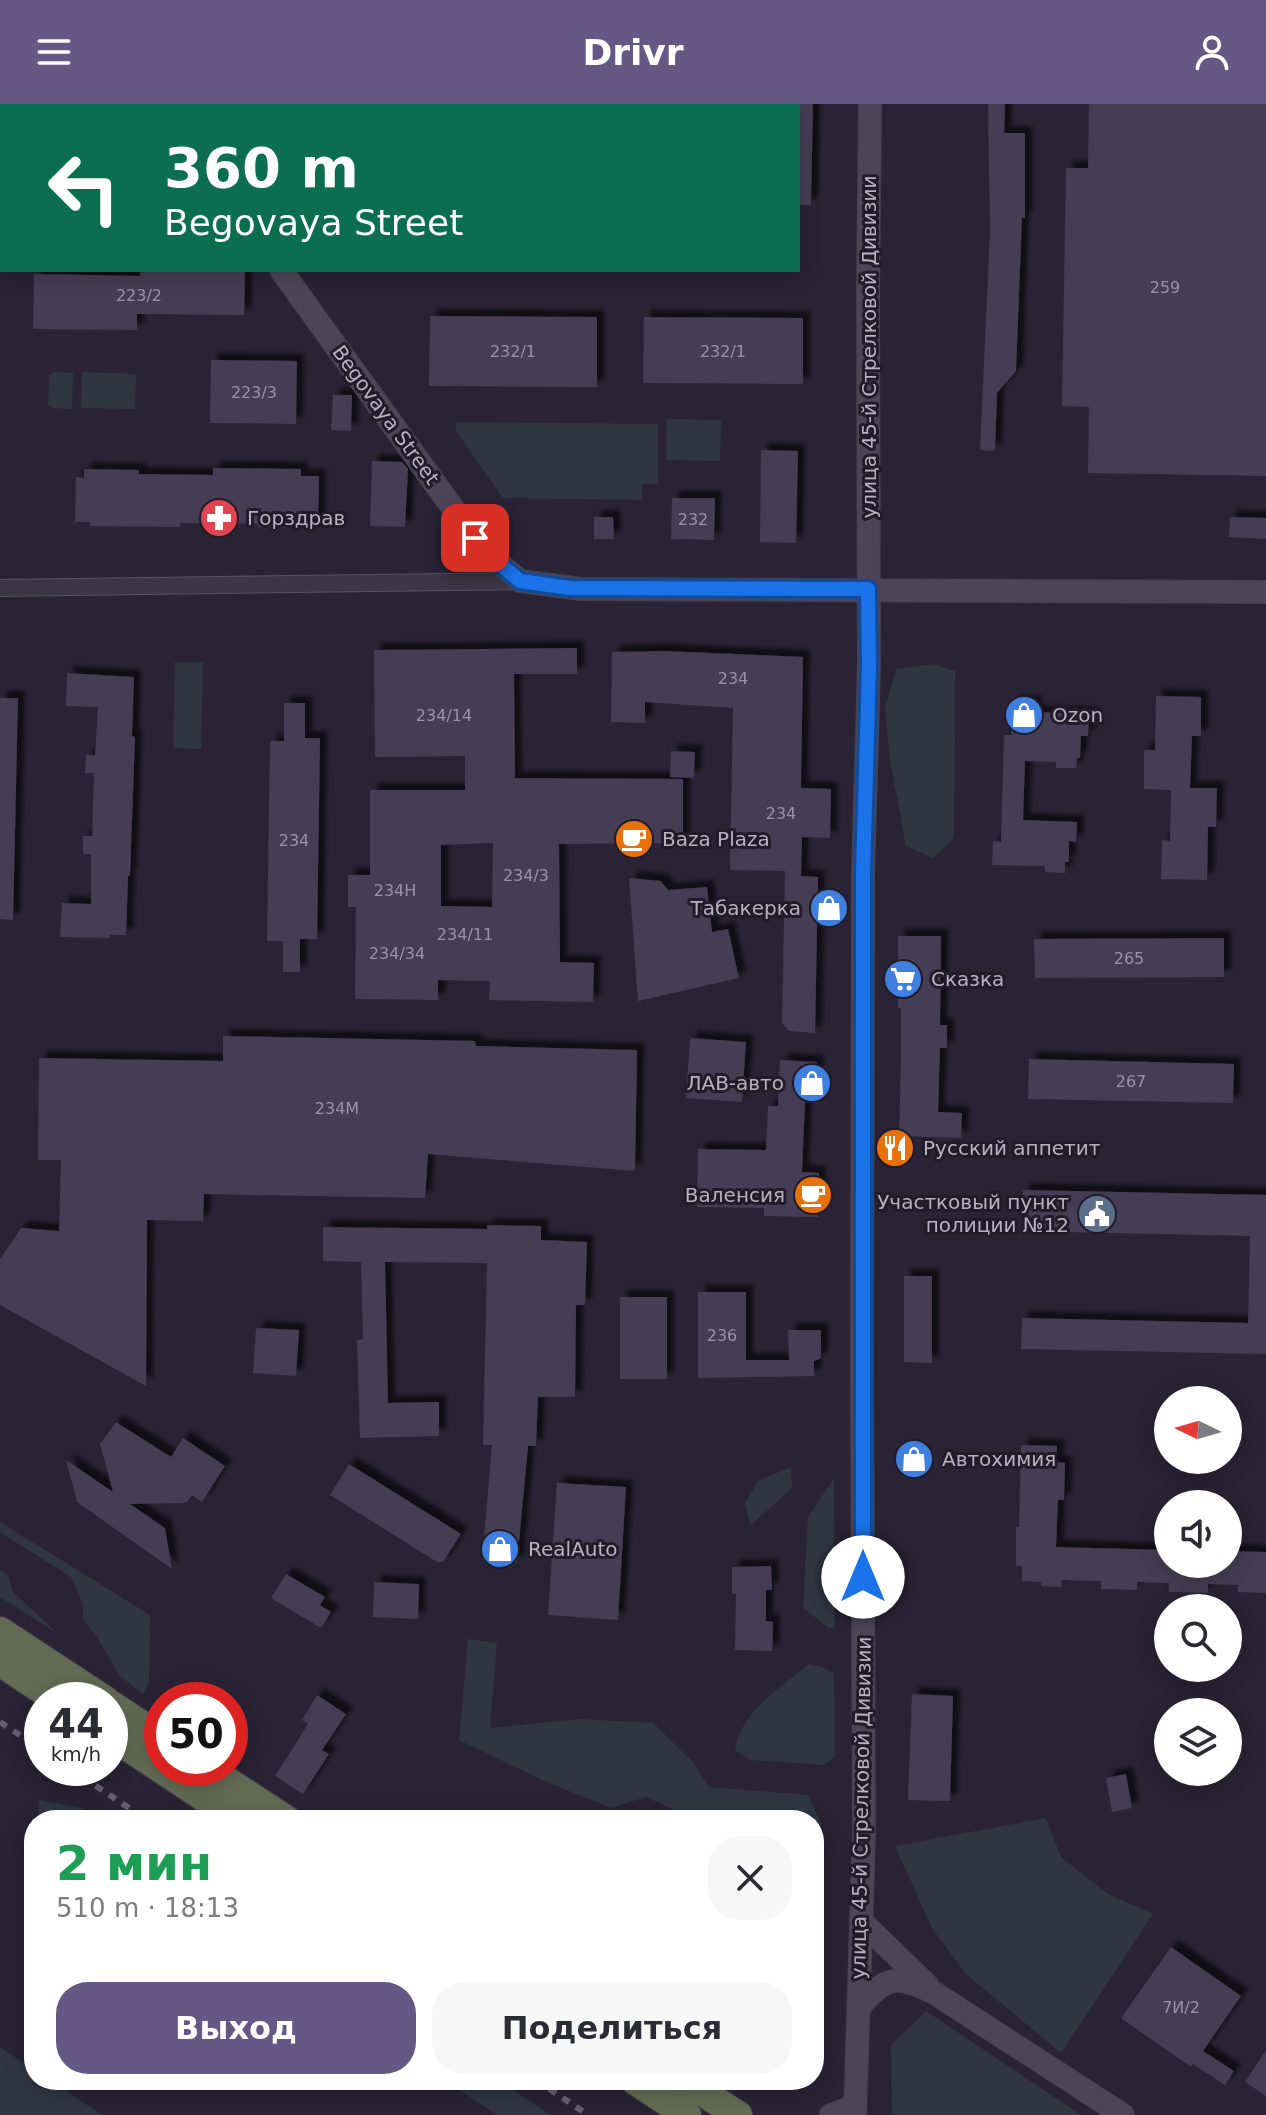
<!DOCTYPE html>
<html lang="ru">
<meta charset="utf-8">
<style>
:root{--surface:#fff;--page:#f7f7f7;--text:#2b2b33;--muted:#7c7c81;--accent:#665885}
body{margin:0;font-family:"DejaVu Sans",sans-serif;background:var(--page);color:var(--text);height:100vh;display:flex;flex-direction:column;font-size:30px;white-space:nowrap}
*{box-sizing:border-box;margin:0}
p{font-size:26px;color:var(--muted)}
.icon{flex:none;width:44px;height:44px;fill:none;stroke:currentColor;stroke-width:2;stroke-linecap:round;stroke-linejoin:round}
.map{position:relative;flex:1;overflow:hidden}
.sheet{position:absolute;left:24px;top:1706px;width:800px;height:280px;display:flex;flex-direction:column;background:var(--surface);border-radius:32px;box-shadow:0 4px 20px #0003}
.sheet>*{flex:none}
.banner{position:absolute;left:0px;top:0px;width:800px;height:168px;box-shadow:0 4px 20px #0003;background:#0b6e4f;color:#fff;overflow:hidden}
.needle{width:52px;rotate:275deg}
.fabs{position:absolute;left:1154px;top:1282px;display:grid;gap:16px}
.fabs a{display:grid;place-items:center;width:88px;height:88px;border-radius:50%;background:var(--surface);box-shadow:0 4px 20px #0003;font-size:40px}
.speed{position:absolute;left:24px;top:1578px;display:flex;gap:16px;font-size:40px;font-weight:700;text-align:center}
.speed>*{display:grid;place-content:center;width:104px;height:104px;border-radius:50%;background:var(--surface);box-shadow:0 4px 20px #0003;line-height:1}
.speed small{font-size:20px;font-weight:400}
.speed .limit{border:12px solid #d22;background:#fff;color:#111}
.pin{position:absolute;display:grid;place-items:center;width:68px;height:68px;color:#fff;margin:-34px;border-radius:16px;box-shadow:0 4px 12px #0006}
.me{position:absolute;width:88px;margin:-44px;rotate:0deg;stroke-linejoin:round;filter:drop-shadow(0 0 6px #0008)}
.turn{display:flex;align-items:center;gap:28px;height:168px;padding:0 32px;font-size:36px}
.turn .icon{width:104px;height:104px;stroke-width:2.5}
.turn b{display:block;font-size:56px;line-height:68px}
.round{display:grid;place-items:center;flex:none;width:84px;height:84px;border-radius:32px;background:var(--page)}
.head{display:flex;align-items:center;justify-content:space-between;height:136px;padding:0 32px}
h1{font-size:48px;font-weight:700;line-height:60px;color:#1e9e55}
.action{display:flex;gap:16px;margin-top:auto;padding:16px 32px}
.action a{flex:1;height:92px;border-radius:32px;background:var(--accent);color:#fff;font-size:32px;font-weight:700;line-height:92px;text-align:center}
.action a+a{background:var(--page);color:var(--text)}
header{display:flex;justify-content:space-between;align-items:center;height:104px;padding:0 32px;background:var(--accent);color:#fff;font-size:36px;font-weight:700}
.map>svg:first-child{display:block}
</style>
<header><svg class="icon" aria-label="menu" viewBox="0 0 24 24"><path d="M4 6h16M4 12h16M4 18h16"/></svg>Drivr<svg class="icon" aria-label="person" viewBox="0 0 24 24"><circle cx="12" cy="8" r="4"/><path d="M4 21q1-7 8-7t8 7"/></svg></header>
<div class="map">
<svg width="1266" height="2011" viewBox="0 0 1266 2011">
<defs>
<filter id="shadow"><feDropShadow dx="7" dy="-7" stdDeviation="2" flood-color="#0009"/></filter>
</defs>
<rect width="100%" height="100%" fill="#292335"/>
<g fill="#2f3642">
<path d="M54 268 73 269 72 305 53 304 48 301 49 271Z"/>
<path d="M82 268 136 270 135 305 81 304Z"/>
<path d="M667 315 721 316 720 357 666 356Z"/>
<path d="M456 318 658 320V380H642V396L503 394 456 327Z"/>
<path d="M175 558H203L201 645 173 644Z"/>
<path d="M933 560 955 567 954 734 933 754 906 742 890 656 885 604 896 565Z"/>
<path d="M791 1363 792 1384 750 1422 745 1399 758 1377Z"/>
<path d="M834 1374 835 1523 829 1524 803 1504 808 1413Z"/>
<path d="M0 1418 150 1511 149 1578 143 1590 120 1572 96 1531 83 1515V1500L71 1473 0 1428Z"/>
<path d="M0 1466 9 1472 12 1487 57 1529 0 1493Z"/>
<path d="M468 1535 497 1539 490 1624 579 1615 653 1619 691 1656 709 1683 808 1691 821 1719 814 1813V1716H697L646 1693 611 1704 542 1676 459 1636Z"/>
<path d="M809 1560 822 1563 834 1569 835 1652 824 1661 750 1656 735 1646C741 1606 781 1584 809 1560Z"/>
<path d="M39 1696 81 1704 99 1716H49L38 1709Z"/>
<path d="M1046 1714 1061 1753 1108 1790 1153 1810 1061 1949 966 1870 932 1824 895 1742Z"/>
<path d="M926 1907 1081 2011H892L891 1941Z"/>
<path d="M0 1943 34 1966V1976H50L102 2011H0Z"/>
<path d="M444 1976H497L551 2011H497Z"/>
</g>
<g fill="#443d52" fill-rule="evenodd" filter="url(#shadow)">
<path d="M798 0H813L811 101H798Z"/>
<path d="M988 0H1005L1004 29H1025V114H1022L1016 267 997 289 995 347 980 346 990 127Z"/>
<path d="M1089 0H1266V372L1088 369 1089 303 1062 302 1066 64H1088Z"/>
<path d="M140 166H245L244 211 137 210V226L33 225 34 170 140 172Z"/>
<path d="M430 212 597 213V283L429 282Z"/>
<path d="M644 213 803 214V280L643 279Z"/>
<path d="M211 256 297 257 296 320 210 319Z"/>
<path d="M333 291H352L351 327 331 326Z"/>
<path d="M761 346 798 347 796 439 760 438Z"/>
<path d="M372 357 402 358 408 365 405 423 370 422Z"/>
<path d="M213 364 301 365V372H319L318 418H308V424L258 423V420L197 419H180V423L90 422V418H75L76 373 84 374V365L139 366V370L213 371Z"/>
<path d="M672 394H715L714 436 671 435Z"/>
<path d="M594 413H613L614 435H594Z"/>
<path d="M1230 413 1266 414V435L1229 433Z"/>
<path d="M577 544V570H514L515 674 683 675V739L559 740 560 858 594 859 593 898 489 896 490 877 438 876V896L355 895 356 803H348V771H370V686H465V652L375 653 374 546ZM493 739 492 803 441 802V741Z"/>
<path d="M665 547 803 553 801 684 831 685 830 734 802 733 801 772 818 773 815 929 789 927 782 919 785 767 730 766 733 604 645 598V619L611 618 612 548Z"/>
<path d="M67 569 134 573 132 632 135 633 130 772H128L126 831H110V834L60 833 62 799 91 800V750H83V732H92L94 669H85L86 651H95L98 603 66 602Z"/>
<path d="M1156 592 1201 593V632H1192L1190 684H1217L1216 723H1208L1207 776 1161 775 1162 736 1170 737 1171 686 1144 685V646H1155Z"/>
<path d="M0 594H18L13 816 0 815Z"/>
<path d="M1012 598 1035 599V608L1089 610 1088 632H1081L1080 654H1077L1076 664H1056V658L1025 657 1023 716 1077 718 1076 738 1069 737V758H1065V769L1045 768V762L992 761 993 737 1001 738 1004 631H1011Z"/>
<path d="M284 599H305V634H320L317 835H300V868H283V837H267L270 637H284Z"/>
<path d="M671 647 695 648 694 674 670 673Z"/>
<path d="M629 774 661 777 668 786 707 783 712 828 728 825 739 874 638 897Z"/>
<path d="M898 832H941L940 921H947V944H940L938 1008 962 1009 961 1034 899 1032 901 957V904H898Z"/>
<path d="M1224 834V873L1035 874 1034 835Z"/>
<path d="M223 932 475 937 476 942 637 946 635 1067 428 1050 425 1094 204 1090 203 1117 147 1116 146 1282 0 1201V1155L21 1124 59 1127 61 1056H38L39 954 223 957Z"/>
<path d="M690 934 746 938 742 998 686 994Z"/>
<path d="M1029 955 1234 960 1233 999 1028 995Z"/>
<path d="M780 956 817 958 814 999 805 998 802 1068 819 1069 818 1113 764 1112V1104L697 1103 698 1045 766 1046 768 1002H778Z"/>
<path d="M1023 1086 1266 1091V1250L1021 1245 1022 1214 1248 1219 1250 1132 1022 1127Z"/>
<path d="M487 1121 541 1122V1136L587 1138 585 1201H576L575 1293H538L536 1342H528L517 1459 482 1456 492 1341H483L487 1159 385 1158 388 1299 439 1298V1332L360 1334 357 1236 363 1235 361 1158 323 1157V1123L487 1125Z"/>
<path d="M904 1172H932V1259L904 1258Z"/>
<path d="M698 1188H746V1256H789L788 1226H821V1254L814 1257V1272L698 1274Z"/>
<rect x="620" y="1193" width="47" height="82"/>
<path d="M256 1224 299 1226 296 1272 253 1269Z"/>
<path d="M116 1318 171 1353 183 1334 225 1362 202 1398 192 1391 186 1399 130 1400 165 1424 172 1465 77 1398 66 1356 113 1388 100 1340Z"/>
<path d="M1021 1341 1057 1342V1358L1065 1359 1064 1396H1058L1056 1443 1168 1446V1460H1228V1447L1266 1448V1489L1238 1488V1481L1208 1480V1489L1169 1488V1479L1137 1478V1486L1101 1485V1477L1062 1476 1061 1483 1041 1482V1478L1022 1477V1462H1016V1423H1019Z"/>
<path d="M349 1360 461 1430 443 1458H437L330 1391Z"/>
<path d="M557 1379 626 1383 618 1516 548 1511Z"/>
<path d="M771 1462 772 1486H766V1517L773 1518 772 1547 735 1546 736 1490H732V1463Z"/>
<path d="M286 1470 325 1493 320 1501 331 1508 321 1524 271 1494Z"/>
<path d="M374 1478 419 1480 418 1515 373 1513Z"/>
<path d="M912 1590 953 1592 950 1697 908 1696Z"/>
<path d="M317 1591 346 1610 322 1646 329 1650 303 1690 275 1672 308 1620 302 1616Z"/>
<path d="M1126 1670 1132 1704 1112 1708 1106 1674Z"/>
<path d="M1171 1843 1241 1892 1203 1947 1234 1967 1225 1981 1193 1960 1191 1963 1121 1914Z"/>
<path d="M1266 1946V1992L1245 1978Z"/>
</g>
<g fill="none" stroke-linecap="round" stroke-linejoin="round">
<g stroke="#595463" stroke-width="18">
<path id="street" d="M0 484 520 477"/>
</g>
<g stroke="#44404f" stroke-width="24">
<g id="secondary">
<path d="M161 0 163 2"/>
<path d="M281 166 483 446 520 477 581 485 1266 488"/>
<path d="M862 1818 927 1881"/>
<path d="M859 1904C886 1870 899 1871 936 1890L1123 2011"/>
<path d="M831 2011 855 2002"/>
<path d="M855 2011 864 1730 862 1263 863 770 869 562 868 190 870 0"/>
</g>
</g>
<g stroke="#443e4d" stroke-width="30">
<g id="highway">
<path d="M0 1527 105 1596"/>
<path d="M0 1558 57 1596"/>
<path d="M110 1600 162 1634"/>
<path d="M110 1631 238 1716"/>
<path d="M207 1664 287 1716"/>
<path d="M634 1976 687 2011"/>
<path d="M684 1976 738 2011"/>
</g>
</g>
<use href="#street" stroke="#3b3646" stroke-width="16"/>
<use href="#secondary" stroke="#4c4558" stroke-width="22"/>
<use href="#highway" stroke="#636b54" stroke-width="28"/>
<g stroke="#666073" stroke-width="6" stroke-dasharray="8 8" stroke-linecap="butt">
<path d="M0 1618 42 1646"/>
<path d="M69 1664 147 1716"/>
<path d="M536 1976 588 2011"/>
</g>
</g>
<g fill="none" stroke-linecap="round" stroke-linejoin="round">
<g stroke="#114b97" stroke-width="20">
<path id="route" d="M475 434 483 446 520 477 570 484 868 485 869 562 863 770V1473"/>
</g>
<use href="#route" stroke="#1a73e8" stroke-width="14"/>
</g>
<defs>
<g id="pharmacy-disc" transform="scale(2)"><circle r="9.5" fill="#e0444e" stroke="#211c2a"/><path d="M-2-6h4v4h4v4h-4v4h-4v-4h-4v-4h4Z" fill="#fff"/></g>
<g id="shop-disc" transform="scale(2)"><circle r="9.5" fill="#3f7fe0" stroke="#211c2a"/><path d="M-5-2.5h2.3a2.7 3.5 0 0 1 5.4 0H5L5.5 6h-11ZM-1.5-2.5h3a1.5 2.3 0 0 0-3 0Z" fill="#fff"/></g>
<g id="cafe-disc" transform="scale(2)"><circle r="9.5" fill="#e8710a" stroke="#211c2a"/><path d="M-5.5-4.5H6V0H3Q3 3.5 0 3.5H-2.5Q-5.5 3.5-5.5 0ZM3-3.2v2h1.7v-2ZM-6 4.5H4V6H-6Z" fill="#fff"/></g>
<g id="supermarket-disc" transform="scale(2)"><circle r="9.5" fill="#3f7fe0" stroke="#211c2a"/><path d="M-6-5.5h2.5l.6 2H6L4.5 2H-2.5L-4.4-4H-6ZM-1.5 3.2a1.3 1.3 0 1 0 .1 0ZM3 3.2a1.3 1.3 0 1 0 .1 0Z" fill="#fff"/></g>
<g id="restaurant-disc" transform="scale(2)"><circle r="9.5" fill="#e8710a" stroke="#211c2a"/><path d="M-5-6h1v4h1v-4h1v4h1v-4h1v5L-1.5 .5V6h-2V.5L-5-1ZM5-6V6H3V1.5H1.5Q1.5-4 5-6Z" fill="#fff"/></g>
<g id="civic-disc" transform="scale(2)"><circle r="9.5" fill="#5c6f8a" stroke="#211c2a"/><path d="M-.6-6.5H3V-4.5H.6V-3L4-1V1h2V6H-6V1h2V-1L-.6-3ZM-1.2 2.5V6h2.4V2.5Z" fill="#fff"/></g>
</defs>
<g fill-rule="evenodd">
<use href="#pharmacy-disc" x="219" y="414"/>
<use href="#shop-disc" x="1024" y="611"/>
<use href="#cafe-disc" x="634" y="735"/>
<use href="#shop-disc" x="829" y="804"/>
<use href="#supermarket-disc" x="903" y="875"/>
<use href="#shop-disc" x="812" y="979"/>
<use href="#restaurant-disc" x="895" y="1044"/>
<use href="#cafe-disc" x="813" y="1091"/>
<use href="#civic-disc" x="1097" y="1110"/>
<use href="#shop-disc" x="914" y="1355"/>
<use href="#shop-disc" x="500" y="1445"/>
</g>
<g text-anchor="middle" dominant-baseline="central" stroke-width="6" stroke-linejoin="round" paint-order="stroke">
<g font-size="16" fill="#9a94a6">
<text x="1165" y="183">259</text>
<text x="139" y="191">223/2</text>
<text x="513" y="247">232/1</text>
<text x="723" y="247">232/1</text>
<text x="254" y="288">223/3</text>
<text x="693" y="415">232</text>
<text x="733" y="574">234</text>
<text x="444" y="611">234/14</text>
<text x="781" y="709">234</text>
<text x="294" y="736">234</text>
<text x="526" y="771">234/3</text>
<text x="395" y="786">234Н</text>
<text x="465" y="830">234/11</text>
<text x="397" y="849">234/34</text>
<text x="1129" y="854">265</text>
<text x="1131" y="977">267</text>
<text x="337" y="1004">234М</text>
<text x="722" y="1231">236</text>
<text x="1181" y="1903">7И/2</text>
</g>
<g font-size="20" fill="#b7b1c2" stroke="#211c2a">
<text transform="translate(869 243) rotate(-90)">улица 45-й Стрелковой Дивизии</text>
<text transform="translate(386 311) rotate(54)">Begovaya Street</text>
<text transform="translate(861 1704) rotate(-89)">улица 45-й Стрелковой Дивизии</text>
</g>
<g font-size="20" fill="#b7b1c2" stroke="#211c2a" text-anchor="start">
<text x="247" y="414">Горздрав</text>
<text x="1052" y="611">Ozon</text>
<text x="662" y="735">Baza Plaza</text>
<text x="801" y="804" text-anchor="end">Табакерка</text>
<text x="931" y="875">Сказка</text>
<text x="784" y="979" text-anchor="end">ЛАВ-авто</text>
<text x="923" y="1044">Русский аппетит</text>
<text x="785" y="1091" text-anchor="end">Валенсия</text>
<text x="1069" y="1098" text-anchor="end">Участковый пункт<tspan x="1069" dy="23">полиции №12</tspan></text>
<text x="942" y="1355">Автохимия</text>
<text x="528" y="1445">RealAuto</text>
</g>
</g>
</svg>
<div class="fabs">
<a><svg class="needle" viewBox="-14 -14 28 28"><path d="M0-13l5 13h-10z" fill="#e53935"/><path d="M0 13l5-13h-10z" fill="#7c7c81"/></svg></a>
<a><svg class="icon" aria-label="sound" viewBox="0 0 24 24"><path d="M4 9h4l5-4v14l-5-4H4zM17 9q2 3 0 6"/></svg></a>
<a><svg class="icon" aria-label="search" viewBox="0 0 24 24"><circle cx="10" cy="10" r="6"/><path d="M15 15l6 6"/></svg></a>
<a><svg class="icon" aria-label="layers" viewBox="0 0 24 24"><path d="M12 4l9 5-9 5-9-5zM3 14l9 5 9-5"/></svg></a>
</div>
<div class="speed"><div>44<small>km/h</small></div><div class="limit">50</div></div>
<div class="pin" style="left:475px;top:434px;background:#d93025"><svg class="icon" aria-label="arrive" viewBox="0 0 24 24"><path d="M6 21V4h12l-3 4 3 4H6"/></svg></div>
<svg class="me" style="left:863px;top:1473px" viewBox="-20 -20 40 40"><circle r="19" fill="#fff"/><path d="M0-13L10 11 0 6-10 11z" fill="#1a73e8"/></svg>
<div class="banner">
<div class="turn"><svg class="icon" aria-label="left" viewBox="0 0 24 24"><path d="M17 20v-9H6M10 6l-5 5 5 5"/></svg><div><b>360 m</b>Begovaya Street</div></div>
</div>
<section class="sheet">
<div class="head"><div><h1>2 мин</h1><p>510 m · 18:13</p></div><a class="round"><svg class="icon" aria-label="close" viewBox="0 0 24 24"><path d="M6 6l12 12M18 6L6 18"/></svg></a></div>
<div class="action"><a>Выход</a><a>Поделиться</a></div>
</section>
</div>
